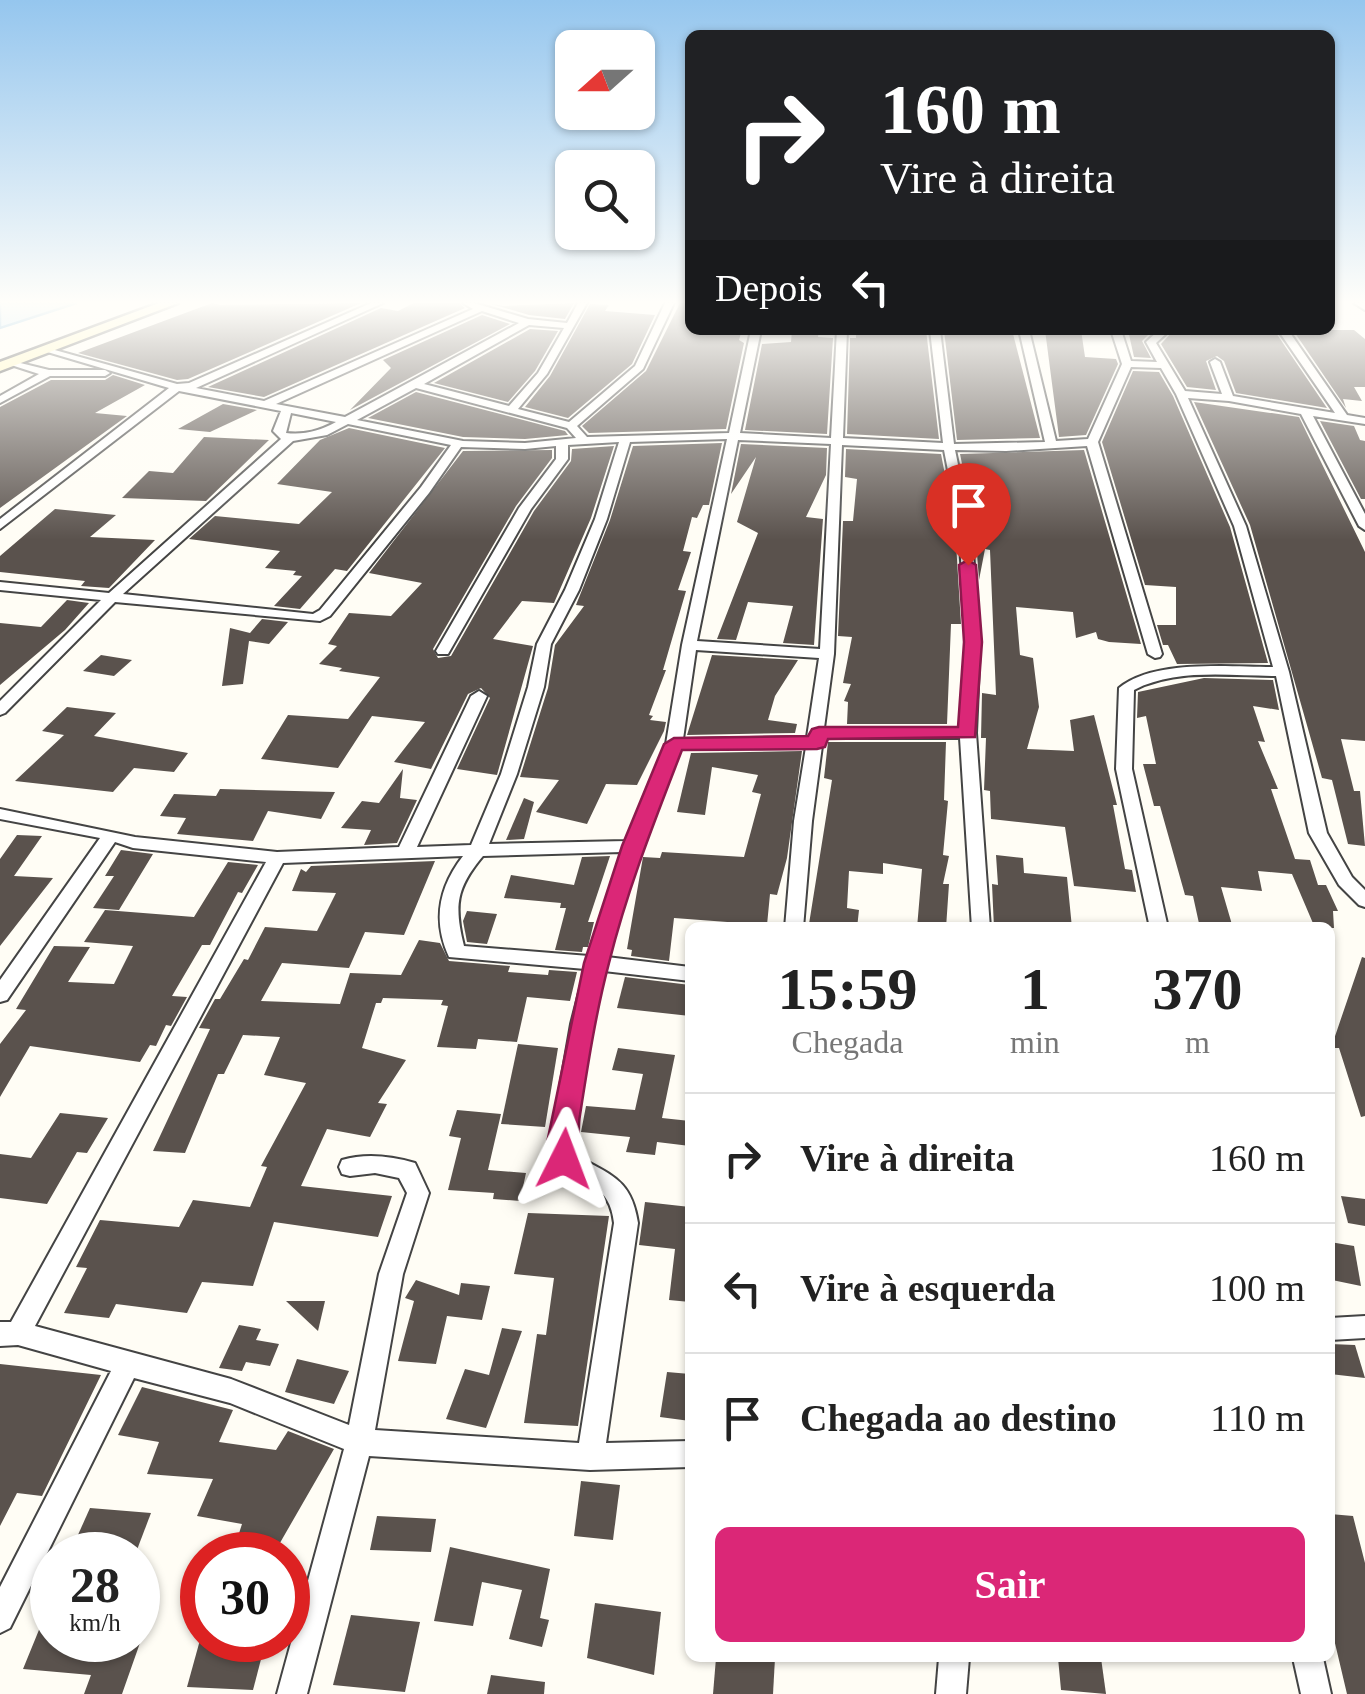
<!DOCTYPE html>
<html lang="pt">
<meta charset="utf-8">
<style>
:root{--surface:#fff;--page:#f6f6f6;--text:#222;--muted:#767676;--line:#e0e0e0;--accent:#db2777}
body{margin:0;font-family:Georgia,serif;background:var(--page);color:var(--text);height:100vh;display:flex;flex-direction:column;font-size:38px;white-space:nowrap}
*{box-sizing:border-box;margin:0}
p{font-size:32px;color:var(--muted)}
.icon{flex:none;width:55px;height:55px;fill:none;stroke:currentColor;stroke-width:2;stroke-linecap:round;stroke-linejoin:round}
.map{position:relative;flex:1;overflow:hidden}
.drawer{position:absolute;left:685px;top:922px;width:650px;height:740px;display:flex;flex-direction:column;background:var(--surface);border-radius:15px;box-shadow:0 2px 8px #0004}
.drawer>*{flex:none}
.guide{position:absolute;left:685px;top:30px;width:650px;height:305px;border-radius:15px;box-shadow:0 2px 8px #0004;background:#202124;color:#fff;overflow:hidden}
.needle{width:65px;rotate:249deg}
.fabs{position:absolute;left:555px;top:30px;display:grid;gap:20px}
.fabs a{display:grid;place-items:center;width:100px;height:100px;border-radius:15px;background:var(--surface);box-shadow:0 2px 8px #0004;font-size:50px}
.speed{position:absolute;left:30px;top:1532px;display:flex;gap:20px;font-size:50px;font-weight:700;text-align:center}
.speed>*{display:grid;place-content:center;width:130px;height:130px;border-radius:50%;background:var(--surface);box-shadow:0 2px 8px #0004;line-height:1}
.speed small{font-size:25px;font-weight:400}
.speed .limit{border:15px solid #d22;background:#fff;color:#111}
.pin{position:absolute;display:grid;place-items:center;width:85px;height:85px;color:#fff;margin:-102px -42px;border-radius:50% 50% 50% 0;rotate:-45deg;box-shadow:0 0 10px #0007}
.pin .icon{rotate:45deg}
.me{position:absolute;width:110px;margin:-55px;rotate:3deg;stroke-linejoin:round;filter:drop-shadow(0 0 8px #0008)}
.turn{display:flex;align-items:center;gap:35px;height:210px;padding:0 30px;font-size:45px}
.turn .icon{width:130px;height:130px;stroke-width:2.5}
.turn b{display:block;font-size:70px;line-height:85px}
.then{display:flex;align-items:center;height:95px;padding:0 30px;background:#0003;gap:20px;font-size:38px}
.eta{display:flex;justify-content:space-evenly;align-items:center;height:170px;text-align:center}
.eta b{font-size:60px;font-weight:700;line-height:70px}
.action{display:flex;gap:20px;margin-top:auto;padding:20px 30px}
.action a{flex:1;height:115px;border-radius:15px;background:var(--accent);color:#fff;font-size:40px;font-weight:700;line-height:115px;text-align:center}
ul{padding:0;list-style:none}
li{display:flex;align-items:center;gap:30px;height:130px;padding:0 30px;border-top:2px solid var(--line)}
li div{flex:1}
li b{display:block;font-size:38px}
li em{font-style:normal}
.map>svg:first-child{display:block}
</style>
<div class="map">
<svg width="1365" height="1694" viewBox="0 0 1365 1694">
<rect width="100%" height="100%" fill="#fffdf5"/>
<path fill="#b9e0f7" stroke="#3f96cf" stroke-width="2.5" d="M0 303H77L0 328Z"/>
<g fill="#5a524d">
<path d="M212 303 220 305 361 303 188 379 177 380 78 353Z"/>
<path d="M414 303H459L465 308 264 397 208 387 381 308 398 311Z"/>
<path d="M488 303 503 306 574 303 565 319 529 315Z"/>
<path d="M680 303H690V330L741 333 739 340 744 343 726 429 589 433 582 426 646 371Z"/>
<path d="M590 304 609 305 605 311 655 315 632 364 568 418 525 407 550 376Z"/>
<path d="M482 315 510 324 350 410 391 368 383 360Z"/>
<path d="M530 329 558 331 535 371 508 402 434 383Z"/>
<path d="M792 330H819L818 337 833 338 827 434 745 430 762 344 791 342Z"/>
<path d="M856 330H926L939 439 847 434 850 338H856Z"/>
<path d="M944 330H1012L1040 438 957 440Z"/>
<path d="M1045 330H1081L1085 357 1116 359 1118 364 1086 435 1059 437Z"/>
<path d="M1128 330H1153L1142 341 1151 358 1134 357Z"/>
<path d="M1174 330H1274L1327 408 1236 393 1224 361 1217 356 1206 361 1216 390 1187 387 1161 344Z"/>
<path d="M1293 330H1354L1365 339V387H1354L1362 401 1343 399 1346 408Z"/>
<path d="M1133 371 1159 372 1173 396 1230 527 1268 663 1177 664 1168 645H1163L1157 625H1176V587L1145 585 1102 442Z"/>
<path d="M113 375 145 385 95 413 127 416 0 508V407L51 380H105Z"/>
<path d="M416 392 565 431 568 435 525 439 463 437 368 418Z"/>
<path d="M1194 402 1299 417 1365 552V741L1341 739 1354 791H1360L1365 846 1348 844 1332 780 1322 778 1250 525Z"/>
<path d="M223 404 257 410 210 432 178 429Z"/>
<path d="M1320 421 1354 426 1360 440 1365 441V499H1361Z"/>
<path d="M349 428 445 448 347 571 335 569 300 609 274 606 302 576 293 575 296 571 265 568 280 551 189 539 215 516 299 524 332 492 277 484 320 440Z"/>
<path d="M204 437 269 440 206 501 122 498 149 471 173 473Z"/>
<path d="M722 443 709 505H703L697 518 692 517 683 551 691 552 678 590 686 591 663 670H666L649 715 653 716 650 720 666 722 664 731 637 785 606 784 587 824 536 812 559 780 520 777 548 688 555 645 584 606 576 605 610 520 633 446Z"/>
<path d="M741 444 827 448 826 475 806 517 823 519 814 645 783 643 793 606 748 602 736 640 717 639 758 533 737 522 756 457 731 494Z"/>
<path d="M614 446 591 518 554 603 522 601 493 639 533 646 497 775 457 769 490 698 481 688 468 694 431 769 394 762 425 722 372 716 338 768 261 759 288 715 348 719 380 677 339 671 342 668 319 664 337 646 328 644 349 613 391 616 422 583 369 573 463 451 552 450V458L516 506 433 649 438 658 451 656 534 511 571 461 572 449Z"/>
<path d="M846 449 941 454 955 527 961 624H951L947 724H847L848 702 844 701 851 684 843 683 852 637 838 636 843 521H853L857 479 845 477Z"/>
<path d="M1084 450 1141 644 1109 642 1098 639 1096 632 1076 638 1073 612 1016 607 1020 655 1033 658 1039 707 1027 749 1074 751 1070 720 1094 715 1117 805H1113L1125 869 1132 870 1136 892 1074 886 1065 827 991 819 990 791 984 790 986 738H981L982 693 996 695 990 550 985 549 979 580 975 527 960 454Z"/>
<path d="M55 509 116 515 90 537 155 540 109 588 81 586 85 581 0 572V556Z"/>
<path d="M67 600 89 603 65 630 0 685V623L41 627Z"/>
<path d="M262 619 288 622 269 644 249 641 243 684 222 686 230 628 250 633Z"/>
<path d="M101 655 132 660 114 676 83 671Z"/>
<path d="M712 655 798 660 775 696 768 720 797 724 795 733 687 735Z"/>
<path d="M1204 678 1273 680 1279 710 1253 706 1265 742 1258 741 1278 789H1271L1295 859 1310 860 1318 885H1326L1338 911H1333L1334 928H1315L1292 874 1258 871 1262 891 1221 887 1233 928H1200L1193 896 1185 895 1160 806H1154L1143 764H1156L1146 716 1137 718 1138 692Z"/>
<path d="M67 707 116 713 94 736 188 753 174 772 134 768 113 792 15 781 64 735 42 731Z"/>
<path d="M828 742H946L944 800 948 801 943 855 949 856 943 884H949L946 928H917L922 869 883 863V874L849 871 847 908 859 910 857 928 809 924 832 780 824 778Z"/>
<path d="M802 751 787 858 777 895 770 894 767 925 674 918 669 961 631 956 632 950 627 949 643 857 660 858 662 852 744 857 761 794 752 792 758 775 712 767 705 815 677 812 691 753Z"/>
<path d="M403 769 400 798 417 800 397 843 364 845 371 830 341 828 362 801 379 803Z"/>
<path d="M220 789 335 792 321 819 268 811 253 841 177 834 186 818 160 816 174 794 216 796Z"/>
<path d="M524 798 534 802 524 839 506 840Z"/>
<path d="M17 835 42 836 14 876 53 878 0 946V859Z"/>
<path d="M121 850 153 854 119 910 93 908 114 876H105Z"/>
<path d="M996 855 1023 858 1024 873 1067 877 1072 928H994L992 884 998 885Z"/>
<path d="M610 856 588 922H594L588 947H583L582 952 555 950 566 908H560L561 903 504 898 511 875 574 885 582 857Z"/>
<path d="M435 861 404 935 365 932 349 968 282 963 261 1001 340 1004 350 973 401 975 419 940 440 943 449 961 510 966 508 972 548 975 549 970 577 972 570 1001 527 997 517 1042 478 1039 476 1049 437 1047 448 1006 441 1005 443 1000 383 998 381 1003H376L362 1048 406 1060 378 1103 387 1104 370 1137 327 1129 301 1186 392 1196 378 1237 274 1222 253 1286 202 1282 187 1313 116 1304 109 1318 64 1313 87 1268 76 1267 100 1220 179 1227 193 1200 250 1207 267 1167 261 1166 306 1083 264 1075 280 1037 243 1035 224 1074H218L185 1153 153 1151 210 1029 199 1028 215 999H220L244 959 248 960 265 927 317 931 336 893 292 891 301 869 306 872 311 866Z"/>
<path d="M228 862 258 865 242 893 238 892 210 945H202L172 996 187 997 171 1026 166 1025 156 1046 150 1045 140 1062 30 1046 0 1097V1044L26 1010 16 1009 54 946 90 947 68 982 114 984 133 946 84 942 105 910 194 917Z"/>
<path d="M467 911 497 914 487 944 467 942 463 921Z"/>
<path d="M1362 957 1365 958V1116L1361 1117 1339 1048H1331Z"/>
<path d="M625 977 690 985V1016L617 1008Z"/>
<path d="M518 1044 558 1048 545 1127 501 1124Z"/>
<path d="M618 1048 675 1055 662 1118 690 1121V1146L657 1142 655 1155 626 1152 630 1137 581 1132 586 1106 635 1110 643 1074 612 1070Z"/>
<path d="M457 1110 501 1114 488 1170 526 1173 520 1201 493 1199 494 1193 448 1190 461 1138 449 1136Z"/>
<path d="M60 1113 108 1118 87 1153 77 1152 47 1204 0 1198V1154L31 1158Z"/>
<path d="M1341 1196 1365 1199V1226L1348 1223Z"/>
<path d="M645 1202 690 1207V1302L669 1300 675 1249 639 1245Z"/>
<path d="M528 1213 609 1216 578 1426 524 1423 537 1334 546 1335 554 1278 514 1274Z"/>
<path d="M1330 1242 1354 1246 1361 1286 1332 1280Z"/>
<path d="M416 1280 459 1295 461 1283 490 1286 482 1320 447 1316 436 1364 398 1361 414 1301 405 1298Z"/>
<path d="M286 1301H325L318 1331Z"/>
<path d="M239 1325 261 1329 256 1340 279 1344 270 1366 246 1362 242 1371 219 1368Z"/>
<path d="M502 1328 522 1331 486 1428 446 1419 465 1369 489 1375Z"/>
<path d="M1330 1344 1355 1345 1365 1378 1330 1374Z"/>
<path d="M297 1359 349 1371 334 1404 285 1392Z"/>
<path d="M0 1364 101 1375 42 1496 17 1493 0 1526Z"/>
<path d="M667 1372 690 1374V1421L660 1417Z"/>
<path d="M142 1387 233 1410 219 1442 276 1450 288 1431 334 1449 273 1555H232L242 1524 197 1516 213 1479 147 1474 159 1442 118 1435Z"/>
<path d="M581 1481 620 1485 613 1540 574 1536Z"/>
<path d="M90 1508 151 1513 135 1555H69Z"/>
<path d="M1330 1514 1353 1516 1365 1563V1694H1347L1334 1639H1330Z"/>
<path d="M377 1516 436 1519 431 1552 370 1550Z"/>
<path d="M450 1547 550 1569 540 1618 549 1620 542 1647 509 1639 522 1590 482 1582 473 1626 434 1621Z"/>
<path d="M52 1598V1640H141L122 1694H84L91 1675 23 1669Z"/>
<path d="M595 1603 661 1612 654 1675 587 1658Z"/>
<path d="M351 1615 420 1622 405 1692 333 1685Z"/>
<path d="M200 1640H266L253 1690 187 1687Z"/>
<path d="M716 1658H775L773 1694H713Z"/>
<path d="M1058 1658H1101L1106 1694 1061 1690Z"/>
<path d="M491 1675 545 1682 544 1694H487Z"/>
</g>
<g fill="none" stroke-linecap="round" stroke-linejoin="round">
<g stroke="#444" stroke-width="4">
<g id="street">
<path d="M371 303H383L196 388 264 401 473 309 463 303H474L528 319 567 323 578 303H587L547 374 518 409 569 422 635 366 665 303H674L643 369 577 426 587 437 729 433 751 330H761L740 433 831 438 837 330H847L843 438 943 443 930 330H940L954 444 1045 442 1019 330H1029L1056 441 1088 439 1122 364 1111 330H1121L1131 361 1157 362 1146 342 1159 330H1170L1156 343 1185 391 1222 394 1210 362 1215 359 1220 362 1233 396 1335 413 1278 330H1288L1347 415 1365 418V424L1313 416 1365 514V530L1359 526 1301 414 1229 401 1188 398 1246 526 1289 672 1327 833 1352 877 1365 890V907L1359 905 1339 885 1309 833 1276 676C1230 676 1176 668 1134 690L1132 769 1168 928H1150L1116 769 1119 688C1154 659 1230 667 1273 667L1234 526 1176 394 1161 368 1131 367 1098 442 1162 654 1160 657 1155 658 1148 654 1087 446 1006 451 955 450 971 527 980 642 976 733 990 928H972L960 738H823L825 742 822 746 812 821 803 928H785L794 821 806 747 680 749 642 846 607 957 690 967V981L604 971 591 1024 572 1143 574 1154C609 1175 631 1177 638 1223L606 1443 690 1441V1467L590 1470 369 1456 307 1694H277L344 1449 230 1403 134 1378 10 1628 0 1633V1587L111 1371 18 1345 0 1346V1322H11L266 862 133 848 115 842 7 1000 0 1002V980L100 838 0 819V809L135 837 277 852 399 847 471 696 479 691 487 696 417 847 471 845 501 774 528 687 537 644 565 590 595 519 619 442 568 445V459L531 509 448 654H438L436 651 519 508 556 459V446L525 449 461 447 429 493 330 616 320 621 115 602 5 713 0 715V701L101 600 0 590V582L109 593 281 439 273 431 281 411 179 391 0 529V519L169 388 44 351V347L177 384 189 383ZM482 311 519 323 345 417 276 404ZM529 325 564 328 538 373 509 406 424 384ZM416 388 567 428 576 438 525 443 463 441 357 420ZM291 413 336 422C319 431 305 435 286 433ZM348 424 451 445 421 487 320 610 313 614 123 594 293 441 327 435ZM727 439 682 645 666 744 626 841 489 844 517 774 544 687 551 644 579 590 607 519 630 442ZM738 440 831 444 820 649 697 641ZM842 445 944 450 959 527 966 642 960 728H824L834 654ZM696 650 819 658 807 737 683 739ZM622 852 589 956 464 946C454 906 456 888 483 856ZM463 856C439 887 432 920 449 957L585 969 571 1024 550 1143 556 1165C585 1183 610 1185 614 1223L579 1443 375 1430 403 1274 429 1193 415 1163C391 1156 366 1153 342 1160L339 1167 342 1174 350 1176 375 1173 399 1178 407 1193 379 1274 349 1425 231 1379 35 1326 283 863Z"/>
<path d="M1354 303H1365V310Z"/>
<path d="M8 360 49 370H105L110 373 105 376H50L0 403V396L39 374 8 364Z"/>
<path d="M1365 1316V1338L1330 1340V1318Z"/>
<path d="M939 1658H969L966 1694H936Z"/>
<path d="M1293 1658H1323L1331 1694H1301Z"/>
</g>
</g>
<g stroke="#333" stroke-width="5">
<path id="secondary" d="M159 303H178L0 371V362Z"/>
</g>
<use href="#street" fill="#fff" fill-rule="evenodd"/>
<use href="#secondary" fill="#fff6b0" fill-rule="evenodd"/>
</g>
<linearGradient id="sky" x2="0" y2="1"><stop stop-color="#95c6ee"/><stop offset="0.56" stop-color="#fffefa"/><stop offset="1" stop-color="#fffefa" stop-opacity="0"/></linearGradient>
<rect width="1365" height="540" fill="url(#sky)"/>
<path fill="#db2777" stroke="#8e194d" stroke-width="2.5" d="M968 560 976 565 982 642 975 737 828 739 825 747 817 749 682 750C655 820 627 890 609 963 596 1012 588 1064 580 1115 577 1131 581 1154 574 1167L564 1171 554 1167 547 1143 584 963 622 846 664 744 674 738 808 736 812 729 819 727H958L964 642 959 565Z"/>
</svg>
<div class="fabs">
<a><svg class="needle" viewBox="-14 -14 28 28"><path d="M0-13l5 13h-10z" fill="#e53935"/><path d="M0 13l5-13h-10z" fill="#767676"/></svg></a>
<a><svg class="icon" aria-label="search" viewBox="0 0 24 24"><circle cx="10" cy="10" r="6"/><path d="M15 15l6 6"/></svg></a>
</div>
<div class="speed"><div>28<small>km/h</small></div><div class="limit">30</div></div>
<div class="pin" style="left:968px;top:565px;background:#d93025"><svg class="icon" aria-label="arrive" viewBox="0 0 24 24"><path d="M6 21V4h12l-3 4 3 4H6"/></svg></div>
<svg class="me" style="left:564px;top:1159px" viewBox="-20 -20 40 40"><path d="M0-17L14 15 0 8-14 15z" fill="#db2777" stroke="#fff" stroke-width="4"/></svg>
<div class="guide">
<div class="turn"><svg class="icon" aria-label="right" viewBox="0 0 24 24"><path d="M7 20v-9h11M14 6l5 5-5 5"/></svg><div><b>160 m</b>Vire à direita</div></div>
<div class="then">Depois<svg class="icon" aria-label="left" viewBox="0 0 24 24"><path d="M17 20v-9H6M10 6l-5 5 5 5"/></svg></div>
</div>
<section class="drawer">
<div class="eta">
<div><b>15:59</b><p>Chegada</p></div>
<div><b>1</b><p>min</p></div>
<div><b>370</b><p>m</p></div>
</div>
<ul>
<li><svg class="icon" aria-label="right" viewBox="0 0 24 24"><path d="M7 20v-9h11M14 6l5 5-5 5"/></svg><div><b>Vire à direita</b></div><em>160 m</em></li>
<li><svg class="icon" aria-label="left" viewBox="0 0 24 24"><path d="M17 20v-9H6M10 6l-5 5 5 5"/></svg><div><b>Vire à esquerda</b></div><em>100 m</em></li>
<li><svg class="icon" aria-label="arrive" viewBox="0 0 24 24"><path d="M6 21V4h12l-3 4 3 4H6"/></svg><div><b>Chegada ao destino</b></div><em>110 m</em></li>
</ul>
<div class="action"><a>Sair</a></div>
</section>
</div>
